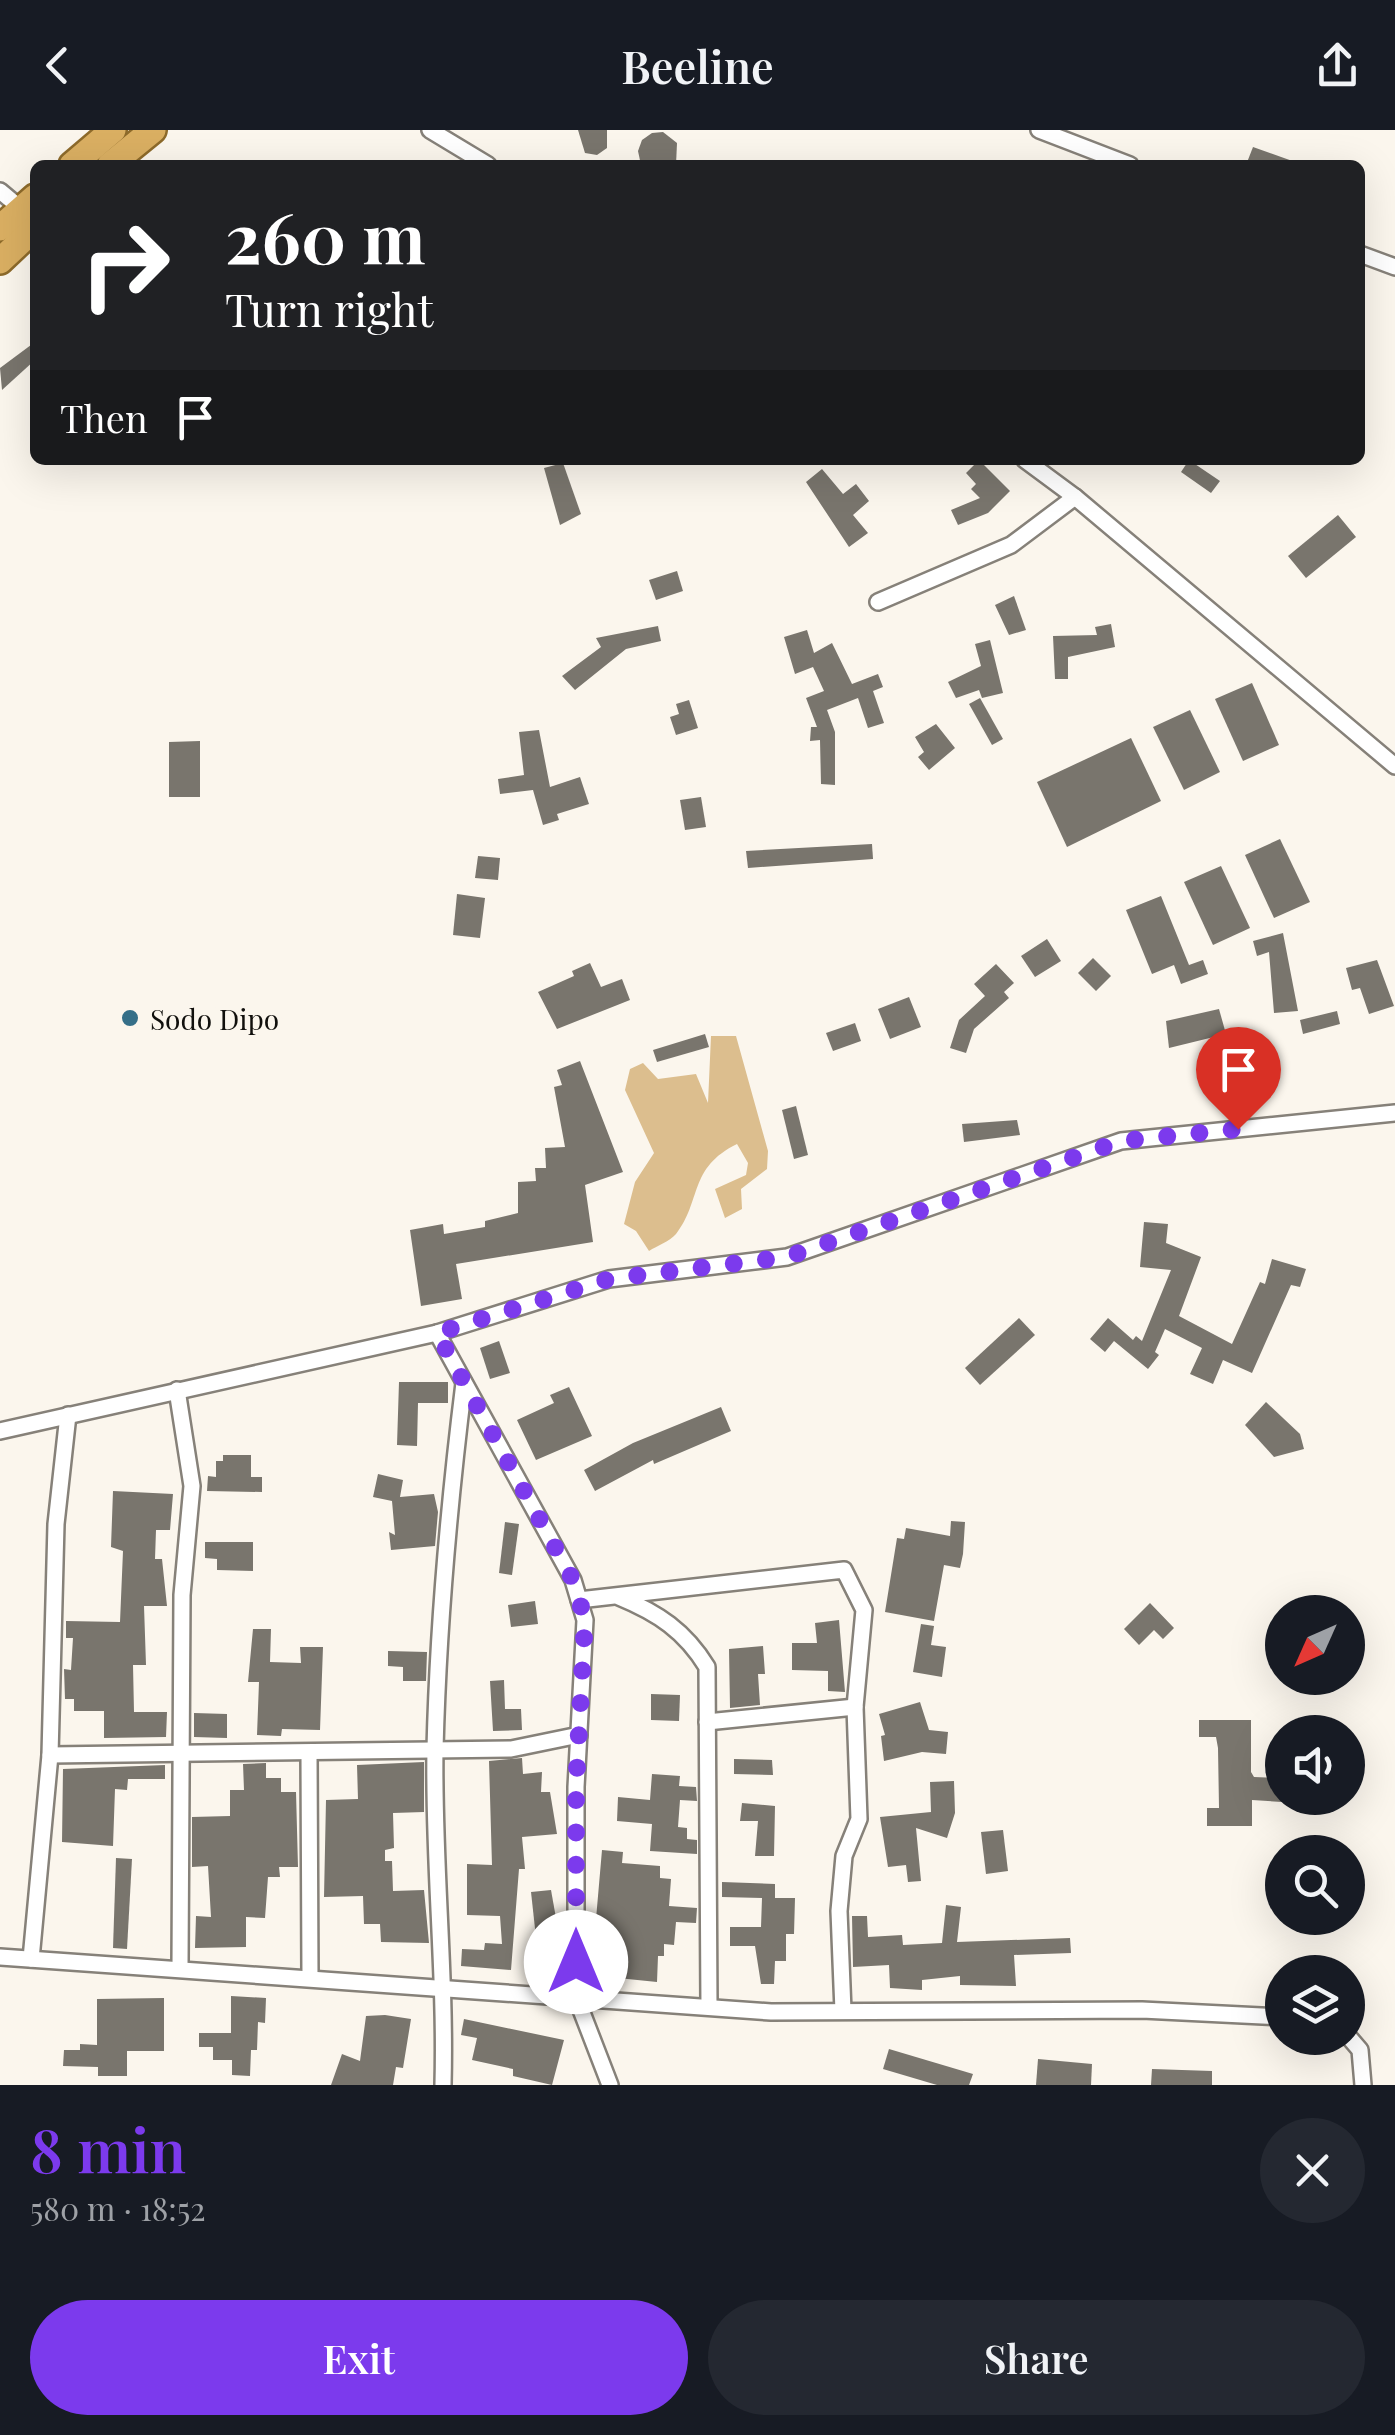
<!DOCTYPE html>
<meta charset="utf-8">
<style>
:root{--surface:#171b24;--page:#242831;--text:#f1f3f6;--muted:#9ea1a6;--accent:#7c3aed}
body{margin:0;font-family:"Playfair Display",serif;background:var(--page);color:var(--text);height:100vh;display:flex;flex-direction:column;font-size:38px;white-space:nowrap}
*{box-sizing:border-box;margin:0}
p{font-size:32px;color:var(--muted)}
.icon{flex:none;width:55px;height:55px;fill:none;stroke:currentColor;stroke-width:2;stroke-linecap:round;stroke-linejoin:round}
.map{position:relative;height:1955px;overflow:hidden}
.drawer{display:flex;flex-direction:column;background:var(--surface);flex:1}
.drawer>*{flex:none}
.hud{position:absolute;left:30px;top:30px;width:1335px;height:305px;border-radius:15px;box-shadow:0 10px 40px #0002;background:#202124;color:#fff;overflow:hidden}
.needle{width:65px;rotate:225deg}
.controls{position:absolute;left:1265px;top:1465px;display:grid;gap:20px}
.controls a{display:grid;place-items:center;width:100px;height:100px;border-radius:50%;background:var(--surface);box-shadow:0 10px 40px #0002;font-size:50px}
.pin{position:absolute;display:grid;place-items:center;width:85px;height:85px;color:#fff;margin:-102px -42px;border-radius:50% 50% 50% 0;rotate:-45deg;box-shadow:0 0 10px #0007}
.pin .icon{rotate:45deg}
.me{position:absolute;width:110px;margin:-55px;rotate:0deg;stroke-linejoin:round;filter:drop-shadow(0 0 8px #0008)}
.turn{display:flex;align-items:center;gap:35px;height:210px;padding:0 30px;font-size:45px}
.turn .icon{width:130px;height:130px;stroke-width:2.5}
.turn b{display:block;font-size:70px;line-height:85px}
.then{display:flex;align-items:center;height:95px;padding:0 30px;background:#0003;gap:20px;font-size:38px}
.round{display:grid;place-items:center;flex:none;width:105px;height:105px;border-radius:52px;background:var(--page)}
.head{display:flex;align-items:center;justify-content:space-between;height:170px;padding:0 30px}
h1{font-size:60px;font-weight:600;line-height:75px;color:var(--accent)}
.primary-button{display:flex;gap:20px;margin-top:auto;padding:20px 30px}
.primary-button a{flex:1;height:115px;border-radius:60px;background:var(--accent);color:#fff;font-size:40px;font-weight:600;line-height:115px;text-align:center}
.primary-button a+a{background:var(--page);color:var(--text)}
header{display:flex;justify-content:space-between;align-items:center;height:130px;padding:0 30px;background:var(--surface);font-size:45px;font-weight:600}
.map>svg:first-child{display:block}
</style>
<header><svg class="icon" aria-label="back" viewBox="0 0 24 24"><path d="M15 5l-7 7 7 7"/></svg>Beeline<svg class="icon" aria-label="share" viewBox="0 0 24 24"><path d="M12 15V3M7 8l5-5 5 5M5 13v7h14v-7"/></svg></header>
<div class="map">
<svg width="1395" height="1955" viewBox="0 0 1395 1955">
<rect width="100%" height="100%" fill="#fbf6ed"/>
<path fill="#dcbe8e" d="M711 906H736L768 1021 767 1039 741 1059 742 1079 725 1088 715 1059 746 1045 748 1033 737 1014C688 1038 702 1071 676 1104 670 1111 657 1116 649 1121L636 1101 624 1094 635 1052 654 1023 625 960 630 939 643 933 658 949 696 944 708 973Z"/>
<g fill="#79756d">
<path d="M578 0H607V18L597 25 585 23Z"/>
<path d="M663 2 677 13 676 35H641L638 21 642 10 652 3Z"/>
<path d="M1253 17 1298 33 1297 35H1246Z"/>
<path d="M35 212V230L2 260 0 238Z"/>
<path d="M979 330 1010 361 988 383 958 395 951 380 980 368 971 359 976 354 966 343Z"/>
<path d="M1189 330 1220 351 1211 363 1181 342Z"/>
<path d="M563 333 581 384 560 395 544 338Z"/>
<path d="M822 339 843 364 856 354 869 371 853 385 868 403 849 417 806 352Z"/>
<path d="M1338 385 1356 407 1306 448 1288 426Z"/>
<path d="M677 441 683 461 656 470 649 450Z"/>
<path d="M1014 466 1026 500 1009 505 995 475Z"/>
<path d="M1111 494 1115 517 1068 527V549H1055L1053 506 1097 505 1095 497Z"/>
<path d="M658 496 661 511 626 519 575 560 562 546 601 517 596 508Z"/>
<path d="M807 500 814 523 832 513 852 554 878 544 883 557 873 561 884 593 868 598 858 568 827 580 835 602V655L821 654 820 610 810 611 811 597H817L806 568 824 561 813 537 795 544 784 507Z"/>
<path d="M990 510 1003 563 982 568 979 560 956 568 948 552 981 536 975 514Z"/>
<path d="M1252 553 1279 615 1243 631 1215 569Z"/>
<path d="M980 568 1003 609 992 615 969 574Z"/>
<path d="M689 570 698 598 676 605 670 587 679 584 676 574Z"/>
<path d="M1190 580 1220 642 1184 660 1153 597Z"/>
<path d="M936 594 955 618 929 640 918 627 924 622 915 607Z"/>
<path d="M539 600 550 657 580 647 589 674 557 684 559 690 543 695 533 660 500 664 498 649 524 645 519 602Z"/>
<path d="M1131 608 1161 671 1067 717 1037 652Z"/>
<path d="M200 611V667H169V612Z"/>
<path d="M701 667 706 697 685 700 680 670Z"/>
<path d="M1280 709 1310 772 1274 788 1245 725Z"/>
<path d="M872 714 873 729 748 738 746 721Z"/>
<path d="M478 726 500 728 498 750 475 748Z"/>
<path d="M1221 736 1250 798 1213 815 1184 752Z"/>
<path d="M457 764 485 768 480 808 453 805Z"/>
<path d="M1161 766 1189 835 1203 830 1208 844 1181 854 1174 835 1152 844 1126 780Z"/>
<path d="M1283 803 1298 881 1274 883 1269 822 1257 826 1253 811Z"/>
<path d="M1047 809 1061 831 1035 847 1021 826Z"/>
<path d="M1093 828 1111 846 1096 861 1078 843Z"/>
<path d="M1377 830 1394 876 1369 884 1360 858 1352 860 1346 838Z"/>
<path d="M590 833 601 857 622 849 630 870 557 899 538 862 574 846 572 841Z"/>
<path d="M996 834 1014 853 1004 862 1009 868 974 899 966 923 950 918 959 890 985 866 974 854Z"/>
<path d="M909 867 921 897 890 909 878 879Z"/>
<path d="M1219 879 1226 904 1169 918 1166 891Z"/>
<path d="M1337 881 1340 894 1303 904 1300 890Z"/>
<path d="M855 893 861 911 833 921 826 903Z"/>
<path d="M705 904 709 917 657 932 653 920Z"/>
<path d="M580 931 623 1042 585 1055 593 1112 456 1134 462 1169 421 1176 410 1100 443 1094 444 1104 485 1097V1091L518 1083V1052L536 1051 535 1038H546L545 1018 565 1017 554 957 562 955 557 940Z"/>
<path d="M796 976 808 1025 794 1029 782 980Z"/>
<path d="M1017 990 1020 1005 964 1012 962 994Z"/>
<path d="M1144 1092 1168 1094 1166 1113 1201 1127 1179 1186 1232 1214 1260 1152 1265 1154 1272 1129 1306 1139 1300 1157 1291 1155 1252 1243 1223 1230 1213 1254 1190 1244 1202 1218 1165 1199 1155 1222 1159 1225 1148 1239 1114 1211 1105 1222 1090 1209 1108 1188 1133 1210 1136 1206 1142 1211 1171 1140 1140 1137Z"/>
<path d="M1019 1188 1035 1205 980 1255 965 1238Z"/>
<path d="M499 1211 510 1243 490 1249 480 1218Z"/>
<path d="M399 1252H448V1273H418L417 1316 397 1315Z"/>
<path d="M569 1257 592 1306 536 1330 517 1290 554 1273 550 1265Z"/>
<path d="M1266 1272 1300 1304 1304 1319 1274 1327 1245 1295Z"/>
<path d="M721 1277 731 1301 654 1334 653 1330 595 1361 584 1340 633 1313Z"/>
<path d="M223 1325H251V1347H262V1362L207 1361 208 1346 216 1347V1331H223Z"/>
<path d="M378 1344 403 1350 400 1367 434 1364 438 1382 435 1416 391 1420 389 1402 395 1405 392 1371 373 1367Z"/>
<path d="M113 1361 173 1364 170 1400H156L155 1429H162L167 1476H144L146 1535H133L134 1582H167L166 1607 104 1608V1581H74V1569H65L64 1539 71 1540 73 1508H66V1491L120 1492 123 1421 111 1417Z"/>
<path d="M951 1391 965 1392 963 1424 960 1438 944 1435 934 1491 885 1482 897 1408 904 1409 906 1398 950 1406Z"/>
<path d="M505 1392 519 1394 512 1445 499 1443Z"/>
<path d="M205 1412H253V1441L217 1440V1429L205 1428Z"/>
<path d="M535 1471 538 1494 511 1497 508 1475Z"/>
<path d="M1150 1473 1174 1498 1163 1509 1154 1500 1139 1515 1124 1499Z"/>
<path d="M839 1490 845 1562 828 1561V1541L792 1540V1513H817L815 1493Z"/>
<path d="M921 1494 934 1496 931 1515 946 1517 942 1547 913 1542Z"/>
<path d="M253 1499H271L270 1532 301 1533 300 1517H323L320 1600 282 1599 281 1606 257 1605 259 1552H248Z"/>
<path d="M763 1516 765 1544H758L760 1575 730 1578 729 1519Z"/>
<path d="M388 1521 427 1522 426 1551H403V1537L388 1536Z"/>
<path d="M504 1550 505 1579H521L522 1600 493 1601 490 1551Z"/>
<path d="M651 1564 680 1565 679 1591 651 1590Z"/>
<path d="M920 1572 929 1600 948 1602 946 1624 922 1622 884 1631 881 1606 885 1605 879 1584Z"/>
<path d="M194 1583 227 1584V1608L194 1607Z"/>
<path d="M1199 1590H1251V1642L1254 1647 1282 1648V1672L1252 1670V1696H1207V1678H1219L1218 1618 1216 1607H1199Z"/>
<path d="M522 1628 523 1644 542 1642 541 1662H550L557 1704 522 1707 525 1739H519L511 1840 461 1836 462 1819 484 1820 485 1813 502 1814 500 1786 467 1785V1734L492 1735 489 1631Z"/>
<path d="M734 1629 772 1630 773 1645 734 1644Z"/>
<path d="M424 1632V1682L393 1683 394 1718 385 1720V1731H392L393 1761 424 1760 429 1813 381 1812 380 1794H364L363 1766 324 1767 326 1670 358 1669 357 1635Z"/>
<path d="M266 1633V1648H281V1662H296L298 1737H279L280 1747H268L265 1788 246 1787V1817L195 1818 196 1786 211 1787 208 1736 192 1737V1687L230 1686V1660H244L243 1634Z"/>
<path d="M165 1635V1649H128L127 1660 115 1659 113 1716 62 1712 63 1639Z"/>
<path d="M652 1644 680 1646 679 1656 696 1657 697 1671 680 1670 678 1697 687 1698V1709L697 1710V1724L650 1721 652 1694 617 1691 618 1667 650 1670Z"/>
<path d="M954 1651 955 1683 947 1708 916 1698 921 1751 908 1752 906 1735 888 1737 880 1687 931 1682 930 1652Z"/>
<path d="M742 1673 775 1676 774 1726H755L758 1691H740Z"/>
<path d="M1003 1700 1008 1741 986 1744 981 1702Z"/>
<path d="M602 1720 623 1722 622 1733 660 1736V1748L671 1749 669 1776 697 1778 696 1793 676 1792 674 1815 664 1814V1826H658L657 1852 598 1846 601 1789H596Z"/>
<path d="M116 1728 132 1729 127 1819 113 1818Z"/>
<path d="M722 1752 775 1754V1768H795L794 1804H786V1831H775L774 1854H761L755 1816H730V1797H761L762 1768 722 1767Z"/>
<path d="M551 1760 564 1833 539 1835 531 1762Z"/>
<path d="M946 1775 961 1777 957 1812 1070 1808 1071 1823 1014 1825 1016 1856 960 1855V1846L922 1850V1860L890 1858 889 1835 853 1837 852 1786H867L868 1807 902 1805 903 1815 942 1813Z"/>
<path d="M231 1866 266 1868 265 1893 258 1892 257 1920H251L250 1946 232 1945V1930H213V1917H199V1903H231Z"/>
<path d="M164 1868V1921H127V1946H98V1937L63 1936 64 1920H80V1914L97 1915V1869Z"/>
<path d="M385 1885 411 1889 403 1938 396 1937 393 1955H331L342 1924 360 1931 366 1886Z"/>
<path d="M464 1889 564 1910 552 1955 513 1946V1939L472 1930 477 1908 461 1905Z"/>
<path d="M889 1919 973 1944 969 1955H937L883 1939Z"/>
<path d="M1038 1929 1092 1934 1091 1955H1036Z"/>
<path d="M1152 1939 1212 1941V1955H1151Z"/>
</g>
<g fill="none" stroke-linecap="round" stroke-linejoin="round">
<g stroke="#868179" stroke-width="20">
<g id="minor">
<path d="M430 0 488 35"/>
<path d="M1039 0 1130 35"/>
<path d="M0 61 25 82"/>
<path d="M1360 124 1395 137"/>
<path d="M1025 330 1075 367 1395 636"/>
<path d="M878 472 1011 415 1075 367"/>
<path d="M437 1203 573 1450 585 1490 576 1657V1867L610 1955"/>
<path d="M177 1260 192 1356 182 1465 180 1837"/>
<path d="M0 1301 437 1203 609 1149 787 1127 1121 1011 1395 983"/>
<path d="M619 1467C658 1483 685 1501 707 1537L709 1877"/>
<path d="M579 1470 844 1440 864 1480 855 1577 859 1689 844 1726 839 1781 843 1881"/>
<path d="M707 1592 855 1577"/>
<path d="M309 1623 310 1847"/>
<path d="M50 1625 511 1619 579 1605"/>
<path d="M0 1827 771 1882 1142 1880 1282 1887"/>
<path d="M31 1829 50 1625 56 1394 68 1285"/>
<path d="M1348 1906 1360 1920 1363 1955"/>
<path d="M443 1955C446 1843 433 1731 435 1619 438 1497 449 1374 464 1253"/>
</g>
</g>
<g stroke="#8d6a2a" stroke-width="30">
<g id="trunk">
<path d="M72 35 113 0"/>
<path d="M110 35 153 0"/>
<path d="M0 98 35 67"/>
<path d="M0 131 35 98"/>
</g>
</g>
<use href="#minor" stroke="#fff" stroke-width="15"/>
<use href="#trunk" stroke="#daaf62" stroke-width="25"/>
</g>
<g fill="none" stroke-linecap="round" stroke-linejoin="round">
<path stroke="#7c3aed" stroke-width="18" stroke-dasharray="0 32.4" d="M576 1832V1657L585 1490 573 1450 437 1203 609 1149 787 1127 1121 1011 1238 999"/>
</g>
<circle fill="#356f88" stroke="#fbf6ed" stroke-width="4" cx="130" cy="888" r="10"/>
<g text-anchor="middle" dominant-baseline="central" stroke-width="10" stroke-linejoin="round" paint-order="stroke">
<g font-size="28" fill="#11100d" stroke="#fbf6ed" text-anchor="start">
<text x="150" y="888">Sodo Dipo</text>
</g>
</g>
</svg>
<div class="controls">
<a><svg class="needle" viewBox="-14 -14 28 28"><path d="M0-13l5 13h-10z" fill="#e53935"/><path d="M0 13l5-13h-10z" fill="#9ea1a6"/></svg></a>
<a><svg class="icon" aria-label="sound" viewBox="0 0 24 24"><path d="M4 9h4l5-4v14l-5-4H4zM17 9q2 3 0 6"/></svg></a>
<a><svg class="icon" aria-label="search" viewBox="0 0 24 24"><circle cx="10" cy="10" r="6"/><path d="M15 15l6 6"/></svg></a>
<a><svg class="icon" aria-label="layers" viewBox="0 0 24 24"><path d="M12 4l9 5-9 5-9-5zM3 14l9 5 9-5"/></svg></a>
</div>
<div class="pin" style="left:1238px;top:999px;background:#d93025"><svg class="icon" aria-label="arrive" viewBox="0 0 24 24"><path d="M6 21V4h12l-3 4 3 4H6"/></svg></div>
<svg class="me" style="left:576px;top:1832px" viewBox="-20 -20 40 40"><circle r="19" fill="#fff"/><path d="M0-13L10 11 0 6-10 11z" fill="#7c3aed"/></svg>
<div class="hud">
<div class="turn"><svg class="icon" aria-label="right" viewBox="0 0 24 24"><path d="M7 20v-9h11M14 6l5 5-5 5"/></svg><div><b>260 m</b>Turn right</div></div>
<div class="then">Then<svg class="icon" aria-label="arrive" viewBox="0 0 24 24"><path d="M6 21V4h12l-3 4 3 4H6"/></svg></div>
</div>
</div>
<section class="drawer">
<div class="head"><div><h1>8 min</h1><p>580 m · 18:52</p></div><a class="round"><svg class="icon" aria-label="close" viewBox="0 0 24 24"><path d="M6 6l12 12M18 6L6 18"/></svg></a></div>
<div class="primary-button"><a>Exit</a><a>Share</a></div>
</section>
